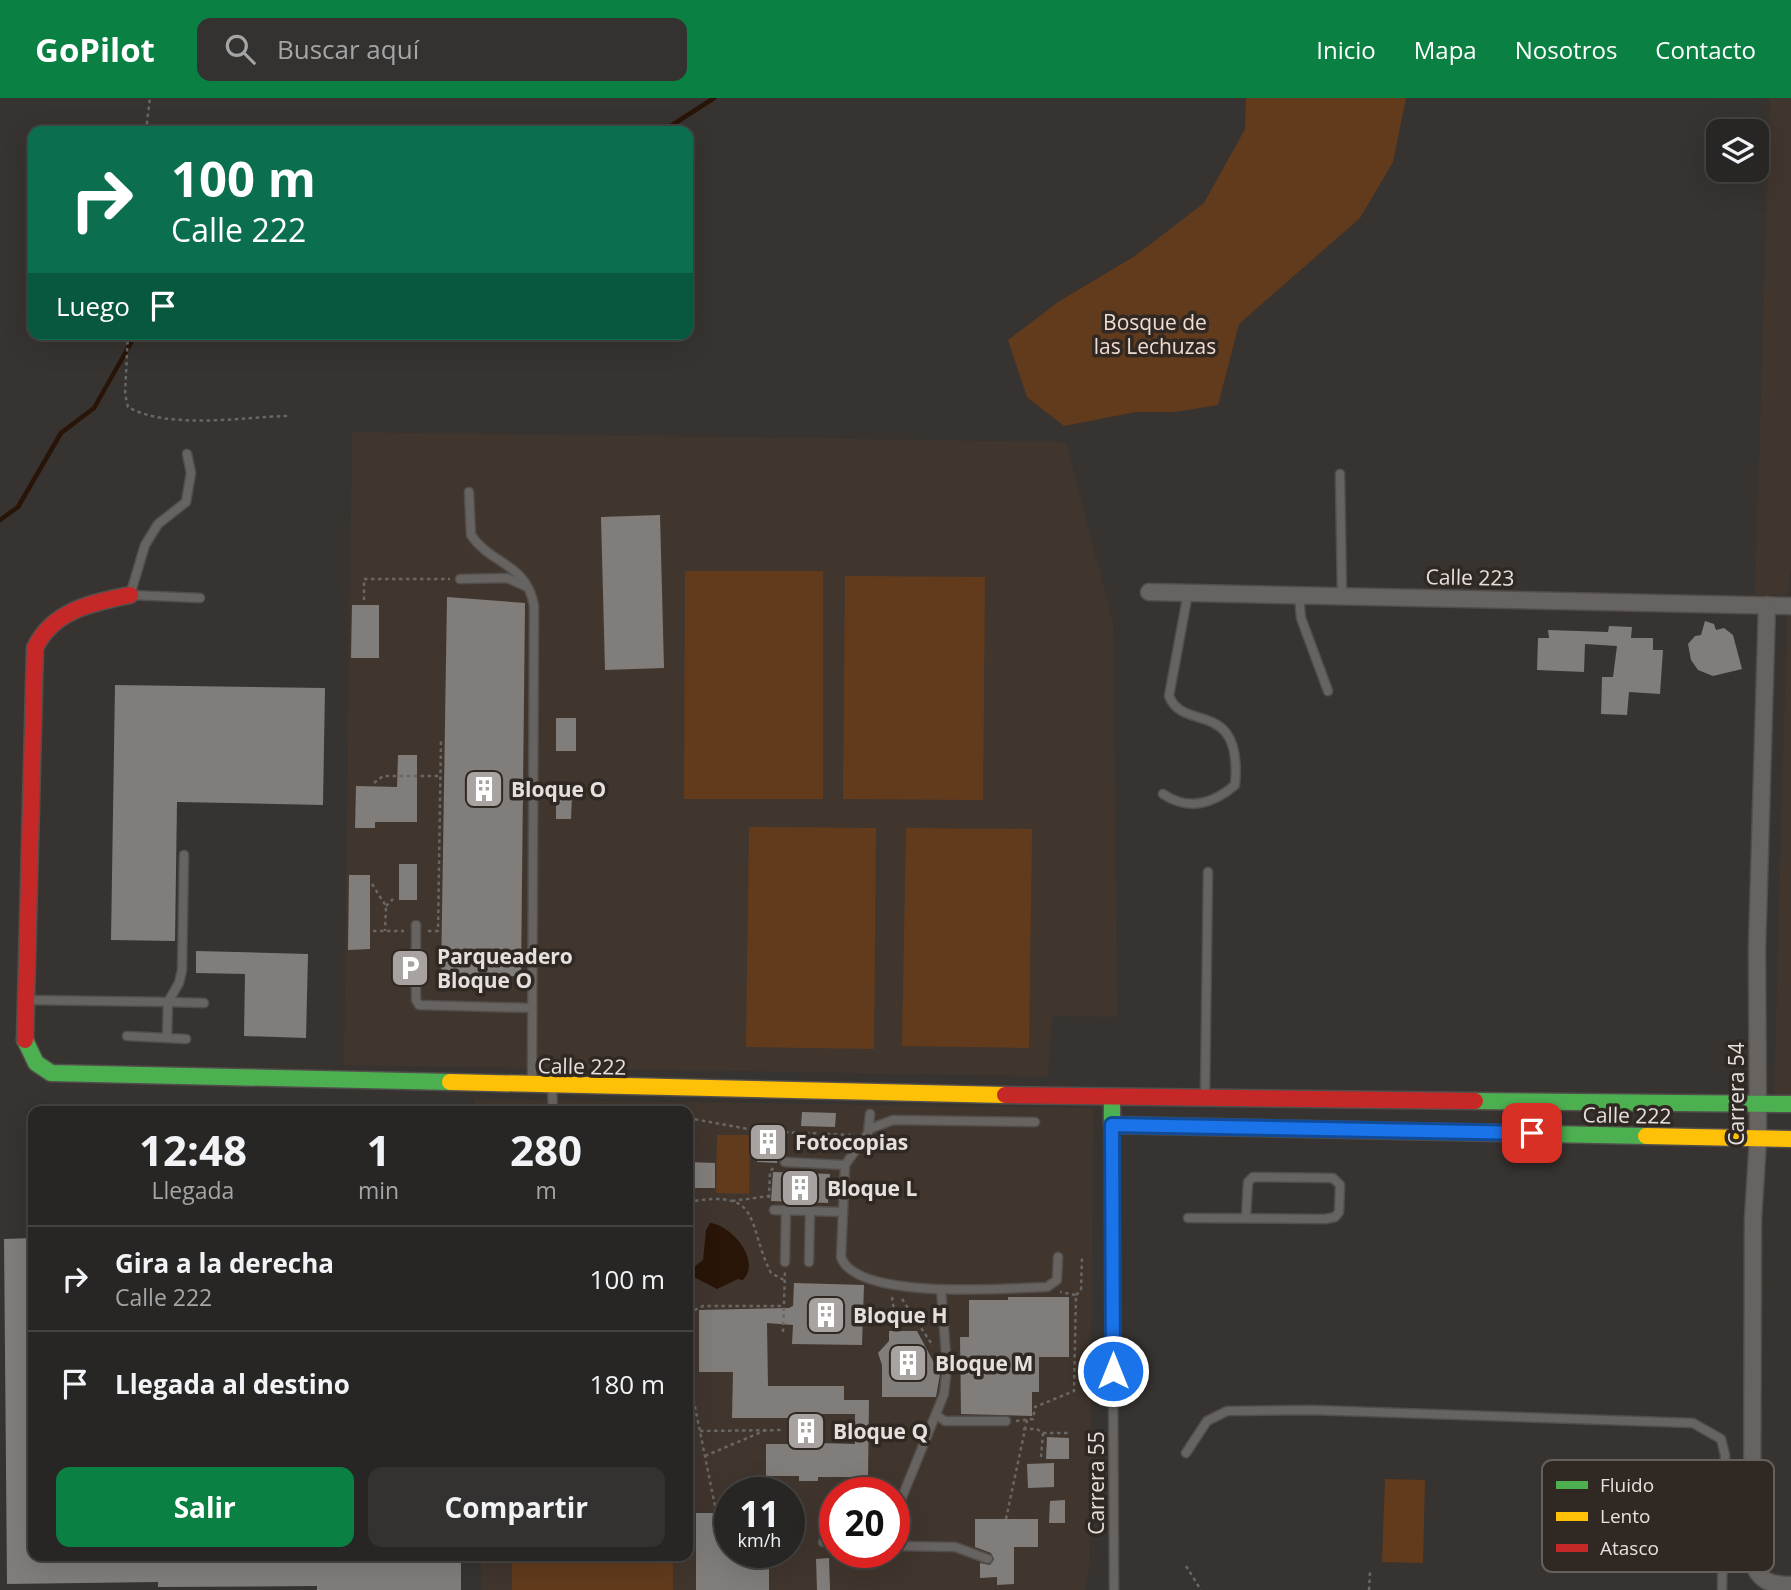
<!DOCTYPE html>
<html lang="es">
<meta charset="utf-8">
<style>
:root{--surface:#282624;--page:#343231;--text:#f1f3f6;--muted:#a5a5a6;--line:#444341;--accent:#0b8043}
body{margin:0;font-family:"Open Sans",sans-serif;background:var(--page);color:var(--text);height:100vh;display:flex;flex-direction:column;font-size:26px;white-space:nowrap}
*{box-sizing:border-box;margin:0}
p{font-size:23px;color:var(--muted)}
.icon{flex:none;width:38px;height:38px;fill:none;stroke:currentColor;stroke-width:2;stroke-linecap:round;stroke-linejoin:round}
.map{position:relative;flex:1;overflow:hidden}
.panel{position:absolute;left:28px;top:1008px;width:665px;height:455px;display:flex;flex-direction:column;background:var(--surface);border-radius:14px;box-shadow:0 7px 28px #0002,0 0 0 2px var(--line)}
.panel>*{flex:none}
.hud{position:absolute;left:28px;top:28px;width:665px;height:214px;border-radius:14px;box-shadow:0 7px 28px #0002,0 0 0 2px var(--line);background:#0b6e4f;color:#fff;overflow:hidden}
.controls{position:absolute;left:1706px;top:21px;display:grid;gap:14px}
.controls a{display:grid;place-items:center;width:63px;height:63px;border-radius:14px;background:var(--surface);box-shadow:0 7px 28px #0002,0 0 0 2px var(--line);font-size:35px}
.speed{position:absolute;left:714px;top:1379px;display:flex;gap:14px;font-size:35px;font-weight:700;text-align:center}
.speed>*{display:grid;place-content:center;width:91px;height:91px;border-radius:50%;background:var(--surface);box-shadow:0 7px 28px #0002,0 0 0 2px var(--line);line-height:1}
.speed small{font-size:18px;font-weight:400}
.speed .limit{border:10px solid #d22;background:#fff;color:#111}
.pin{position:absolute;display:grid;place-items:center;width:60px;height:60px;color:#fff;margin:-30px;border-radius:14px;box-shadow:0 4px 10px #0006}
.me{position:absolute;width:77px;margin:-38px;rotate:0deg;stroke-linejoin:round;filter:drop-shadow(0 0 5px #0008)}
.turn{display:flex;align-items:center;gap:24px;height:147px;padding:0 28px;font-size:32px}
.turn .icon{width:91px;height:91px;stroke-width:2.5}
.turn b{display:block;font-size:49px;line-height:60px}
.then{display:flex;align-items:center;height:66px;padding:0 28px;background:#0003;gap:14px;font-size:26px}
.eta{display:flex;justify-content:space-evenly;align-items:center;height:119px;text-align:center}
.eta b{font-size:42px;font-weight:700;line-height:49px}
.primary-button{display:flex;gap:14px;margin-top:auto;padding:14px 28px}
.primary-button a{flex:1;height:80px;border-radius:14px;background:var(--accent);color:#fff;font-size:28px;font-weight:700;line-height:80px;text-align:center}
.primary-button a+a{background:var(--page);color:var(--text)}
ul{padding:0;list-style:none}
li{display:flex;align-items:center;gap:21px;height:105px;padding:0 28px;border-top:2px solid var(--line)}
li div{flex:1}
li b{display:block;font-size:26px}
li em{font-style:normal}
header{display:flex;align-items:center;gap:42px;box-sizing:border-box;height:98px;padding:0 35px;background:var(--accent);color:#fff}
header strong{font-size:33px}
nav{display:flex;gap:38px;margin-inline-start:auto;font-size:24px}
.search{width:490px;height:63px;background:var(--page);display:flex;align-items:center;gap:18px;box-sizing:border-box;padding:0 24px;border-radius:14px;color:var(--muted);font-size:26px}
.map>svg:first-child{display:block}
</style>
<header>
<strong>GoPilot</strong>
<div class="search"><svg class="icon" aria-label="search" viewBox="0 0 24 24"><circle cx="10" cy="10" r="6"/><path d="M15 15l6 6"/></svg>Buscar aquí</div>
<nav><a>Inicio</a><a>Mapa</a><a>Nosotros</a><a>Contacto</a></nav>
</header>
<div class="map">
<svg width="1791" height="1492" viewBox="0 0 1791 1492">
<rect width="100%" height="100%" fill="#363330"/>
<g fill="#41362e" fill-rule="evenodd">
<path d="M1770 0H1791V472L1787 497H1755Z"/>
<path d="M352 334 1066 344 1113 525 1117 919 1052 918 1048 978 344 967Z"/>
<path d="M1787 517H1791V998H1774Z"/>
<path d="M475 1001 1093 1010 1090 1465 1085 1492H481V1458H688V1013H475ZM730 1395H789V1454H730ZM835 1395H894V1454H835Z"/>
</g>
<g fill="#623b1d">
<path d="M1246 0H1406L1393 64 1360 120 1239 226 1218 307 1176 314H1136L1064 328 1027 299 1008 242 1058 204 1135 158 1204 105 1245 31Z"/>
<path d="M685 473H823V701H684Z"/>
<path d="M845 478 985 479 983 702 843 701Z"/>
<path d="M749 729 876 730 874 951 746 949Z"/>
<path d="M906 730 1032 731 1029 950 902 948Z"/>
<path d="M717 1037H750L749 1096 716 1095Z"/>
<path d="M1385 1381 1425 1382 1423 1465 1382 1464Z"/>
<rect x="512" y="1458" width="161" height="34"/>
</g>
<path fill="#291507" d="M710 1125C731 1127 762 1162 743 1182L738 1181 717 1191 690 1177V1172L703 1162 706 1132Z"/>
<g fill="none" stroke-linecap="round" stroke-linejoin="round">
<g stroke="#291507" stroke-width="4.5">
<path d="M663 33 714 0"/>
<path d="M0 422 18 409 61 335 94 310 136 236"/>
</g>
</g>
<g fill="#807d7b" fill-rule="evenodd">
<path d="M660 417 664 570 605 572 601 419Z"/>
<path d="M447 499 525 505 521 878 441 879Z"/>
<path d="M352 507H379V560H351Z"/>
<path d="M1705 523 1714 526 1716 532 1724 530 1733 537 1742 571 1713 578 1698 572 1691 562 1688 546 1695 538 1701 537Z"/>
<path d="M1609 528 1632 529 1631 540H1653V552H1663L1660 596 1629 594 1627 617 1601 616 1602 579H1613L1617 548 1585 546 1584 574 1537 572 1538 540H1549L1548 532 1608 534Z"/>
<path d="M115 587 325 590 323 707 177 704 175 843 111 842Z"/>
<rect x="556" y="620" width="20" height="33"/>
<path d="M398 657H417V724H375V730H355L356 688 397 689Z"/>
<path d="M556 698H572L571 721H556Z"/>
<rect x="399" y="766" width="18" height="36"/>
<path d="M349 777H370V851L348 852Z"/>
<path d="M196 853 308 856 306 940 244 938 245 876 196 875Z"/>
<path d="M802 1014 836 1015 835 1029 801 1028Z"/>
<path d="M759 1036 778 1037 777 1065 757 1064Z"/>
<path d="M688 1064 715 1065V1090H688Z"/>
<path d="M773 1074 830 1076 828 1105 771 1103Z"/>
<path d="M33 1140V1458H461V1492H317V1488L158 1489V1484L7 1486 4 1141Z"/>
<path d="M794 1185 864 1187 862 1247 792 1246 793 1227 767 1225 768 1288H844V1302H869L868 1379H818V1383H799V1378H766V1346H792V1320H732L733 1274H699V1212L789 1210 793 1208ZM821 1316H855V1346L820 1345Z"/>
<path d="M1008 1199H1069V1259H1039V1294H1032V1318L961 1316 960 1239H969V1202H1008Z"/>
<path d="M889 1233H917L940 1276 936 1299H882V1267L878 1255 889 1243Z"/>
<path d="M1047 1339 1069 1340V1361H1046Z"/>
<path d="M1054 1365V1389L1028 1390 1027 1366Z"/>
<path d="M1065 1402V1425H1049L1050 1403Z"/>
<path d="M696 1415H730V1454H769V1492H696Z"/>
<path d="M975 1421H1038V1449H1014V1486L997 1487V1479L980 1480V1465L990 1467 994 1461 991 1455 975 1449Z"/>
<path d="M829 1460 830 1492H817L816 1461Z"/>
</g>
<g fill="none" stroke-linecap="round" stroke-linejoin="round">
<g stroke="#524e4c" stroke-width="11">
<g id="lane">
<path d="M187 356 191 375 186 404 158 426 145 447 130 497 200 500"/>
<path d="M1340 376 1342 498"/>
<path d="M469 394 471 437C491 467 527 465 534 508L532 986"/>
<path d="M460 481 507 480 525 488"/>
<path d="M1299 497 1301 520 1328 593"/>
<path d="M1163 696C1188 713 1213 706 1235 687 1243 599 1183 635 1169 598L1188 495"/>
<path d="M416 827V902L419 907 532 910"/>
<path d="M28 902 168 904 179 885 182 872 184 757"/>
<path d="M127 938 167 940"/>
<path d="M186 941 167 940 168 904 204 905"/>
<path d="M552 989 553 1013"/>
<path d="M1205 999 1208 774"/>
<path d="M870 1016 868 1035 845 1067 841 1159C855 1203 1009 1190 1047 1189L1057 1182 1058 1159"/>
<path d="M1112 1030 1114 1492"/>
<path d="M869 1031 893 1022 1035 1024"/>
<path d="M785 1064 845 1067"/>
<path d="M774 1112 843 1114"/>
<path d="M1188 1120 1325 1121 1335 1119 1339 1114 1340 1087 1333 1080 1253 1079 1248 1084 1246 1120"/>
<path d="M785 1164 786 1113"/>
<path d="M809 1164 810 1113"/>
<path d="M936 1317 945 1323H1006"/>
<path d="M1186 1355 1207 1323 1227 1313 1312 1312 1693 1325 1721 1341 1725 1357 1722 1492"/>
<path d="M894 1419 944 1296 947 1269 941 1191"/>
<path d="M823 1444H835"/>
<path d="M894 1448 955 1449 988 1461"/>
</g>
</g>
<g stroke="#524e4c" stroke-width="19">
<g id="street">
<path d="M1149 494 1791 508"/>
<path d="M1767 507 1757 850 1758 1041 1753 1121 1752 1462C1758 1483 1770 1487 1791 1487"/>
</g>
</g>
<g stroke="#524e4c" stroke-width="19">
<g id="fast">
<path d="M25 942 36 965 51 975 450 984"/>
<path d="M1112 1000V1027L1646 1038"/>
<path d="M1475 1003 1791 1006"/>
</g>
</g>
<g stroke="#524e4c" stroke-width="19">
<g id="slow">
<path d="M450 984 1005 997"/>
<path d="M1646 1038 1791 1041"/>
</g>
</g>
<g stroke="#524e4c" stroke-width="19">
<g id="jam">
<path d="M25 942 35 550C53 512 92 505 130 497"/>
<path d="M1005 997 1475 1003"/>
</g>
</g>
<g stroke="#696765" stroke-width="2.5" stroke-dasharray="3.5 3.5" stroke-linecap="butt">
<path d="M146 33 150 0"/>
<path d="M128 236 125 296 128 309C169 332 241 319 288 318"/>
<path d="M364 502V481H450"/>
<path d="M374 685 383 678H441"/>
<path d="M372 786 386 808 385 833"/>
<path d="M386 808 393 801"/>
<path d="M373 833H404"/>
<path d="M428 833H438L441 640"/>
<path d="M478 898 479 878"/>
<path d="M635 1013H649"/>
<path d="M688 1020 759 1033 851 1037"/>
<path d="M769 1100 770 1073 776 1068"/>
<path d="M732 1103 769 1098"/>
<path d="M688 1104C764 1090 746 1126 771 1175L784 1182"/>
<path d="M1076 1197 1081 1192 1082 1157"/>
<path d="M892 1199 897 1233"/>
<path d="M902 1201 933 1248"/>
<path d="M688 1215 703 1208H784"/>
<path d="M783 1234 785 1174"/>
<path d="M688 1274 715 1408"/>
<path d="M1016 1323 1033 1321 1035 1309 1074 1293 1076 1197 1060 1194"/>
<path d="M1023 1331H1037L1043 1335 1041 1359"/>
<path d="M700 1333 784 1332"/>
<path d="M1043 1335H1068"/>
<path d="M705 1358 766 1332"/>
<path d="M1006 1421 1027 1322"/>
<path d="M1186 1468 1201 1492"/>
<path d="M1369 1492 1370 1474"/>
</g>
<use href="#lane" stroke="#666360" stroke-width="8"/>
<use href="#street" stroke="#666360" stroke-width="16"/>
<use href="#fast" stroke="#4caf50" stroke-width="16"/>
<use href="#slow" stroke="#ffc107" stroke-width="16"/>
<use href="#jam" stroke="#c62828" stroke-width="16"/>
</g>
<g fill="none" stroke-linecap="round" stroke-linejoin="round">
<g stroke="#114b97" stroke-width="18">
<path id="route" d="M1113 1273 1112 1027 1532 1035"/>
</g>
<use href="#route" stroke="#1a73e8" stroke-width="12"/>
</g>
<defs>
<g id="building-square" transform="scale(2.0125)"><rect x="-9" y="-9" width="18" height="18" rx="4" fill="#a8a3a0" stroke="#2f2823"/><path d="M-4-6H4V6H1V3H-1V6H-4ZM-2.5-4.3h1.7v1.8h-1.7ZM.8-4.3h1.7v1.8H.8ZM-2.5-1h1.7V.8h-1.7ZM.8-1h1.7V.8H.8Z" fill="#fff"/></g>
<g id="parking-square" transform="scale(2.0125)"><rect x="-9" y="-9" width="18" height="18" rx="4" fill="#a8a3a0" stroke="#2f2823"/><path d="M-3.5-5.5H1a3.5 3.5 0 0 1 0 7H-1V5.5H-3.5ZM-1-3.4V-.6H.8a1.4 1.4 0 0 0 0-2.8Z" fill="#fff"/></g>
</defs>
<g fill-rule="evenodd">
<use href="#building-square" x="484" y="691"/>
<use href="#parking-square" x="410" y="870"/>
<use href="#building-square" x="768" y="1044"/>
<use href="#building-square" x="800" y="1090"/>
<use href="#building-square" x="826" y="1217"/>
<use href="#building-square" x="908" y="1265"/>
<use href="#building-square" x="806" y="1333"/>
</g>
<g text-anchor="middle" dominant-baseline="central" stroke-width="7" stroke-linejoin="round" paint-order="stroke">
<g font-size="21" fill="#f1dccf" stroke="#2f2823">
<text x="1155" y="224">Bosque de<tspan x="1155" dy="24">las Lechuzas</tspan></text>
</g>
<g font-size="21" fill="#e5e0dd" stroke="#2f2823">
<text transform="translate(1470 479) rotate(1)">Calle 223</text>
<text transform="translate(582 968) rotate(1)">Calle 222</text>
<text transform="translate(1736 996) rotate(-90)">Carrera 54</text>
<text transform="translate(1627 1017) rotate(1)">Calle 222</text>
<text transform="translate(1096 1385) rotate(-90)">Carrera 55</text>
</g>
<g font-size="21" font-weight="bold" fill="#e5e0dd" stroke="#2f2823" text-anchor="start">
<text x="511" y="691">Bloque O</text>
<text x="437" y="858">Parqueadero<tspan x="437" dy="24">Bloque O</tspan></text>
<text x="795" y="1044">Fotocopias</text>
<text x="827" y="1090">Bloque L</text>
<text x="853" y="1217">Bloque H</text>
<text x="935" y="1265">Bloque M</text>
<text x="833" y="1333">Bloque Q</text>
</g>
</g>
<rect x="1542" y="1362" width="232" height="112" rx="10" fill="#2f2823" stroke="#665f5b" stroke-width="2"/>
<rect x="1556" y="1383" width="32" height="8" fill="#4caf50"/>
<rect x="1556" y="1414" width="32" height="9" fill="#ffc107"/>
<rect x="1556" y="1446" width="32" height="8" fill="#c62828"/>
<g font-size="19" fill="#e5e0dd">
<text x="1600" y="1394">Fluido</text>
<text x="1600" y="1425">Lento</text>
<text x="1600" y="1457">Atasco</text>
</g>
</svg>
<div class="controls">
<a><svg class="icon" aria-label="layers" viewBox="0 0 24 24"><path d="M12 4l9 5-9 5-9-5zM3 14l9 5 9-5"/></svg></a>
</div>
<div class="speed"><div>11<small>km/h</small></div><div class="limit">20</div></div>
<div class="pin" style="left:1532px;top:1035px;background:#d93025"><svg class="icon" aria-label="arrive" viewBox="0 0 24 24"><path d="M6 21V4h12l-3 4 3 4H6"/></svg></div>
<svg class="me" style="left:1113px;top:1273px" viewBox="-20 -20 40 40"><circle r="17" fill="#1a73e8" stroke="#fff" stroke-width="3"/><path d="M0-11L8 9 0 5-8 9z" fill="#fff"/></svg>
<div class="hud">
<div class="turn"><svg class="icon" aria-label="right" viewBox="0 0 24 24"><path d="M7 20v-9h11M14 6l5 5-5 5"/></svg><div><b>100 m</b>Calle 222</div></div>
<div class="then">Luego<svg class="icon" aria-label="arrive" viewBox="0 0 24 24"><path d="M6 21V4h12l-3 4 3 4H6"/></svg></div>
</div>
<section class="panel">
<div class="eta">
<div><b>12:48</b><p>Llegada</p></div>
<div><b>1</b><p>min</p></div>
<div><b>280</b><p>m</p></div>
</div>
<ul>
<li><svg class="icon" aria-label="right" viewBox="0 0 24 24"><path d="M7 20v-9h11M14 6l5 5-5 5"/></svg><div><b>Gira a la derecha</b><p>Calle 222</p></div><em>100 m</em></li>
<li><svg class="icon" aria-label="arrive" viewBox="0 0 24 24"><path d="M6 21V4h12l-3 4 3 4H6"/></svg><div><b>Llegada al destino</b></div><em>180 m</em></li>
</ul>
<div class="primary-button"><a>Salir</a><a>Compartir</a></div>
</section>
</div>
